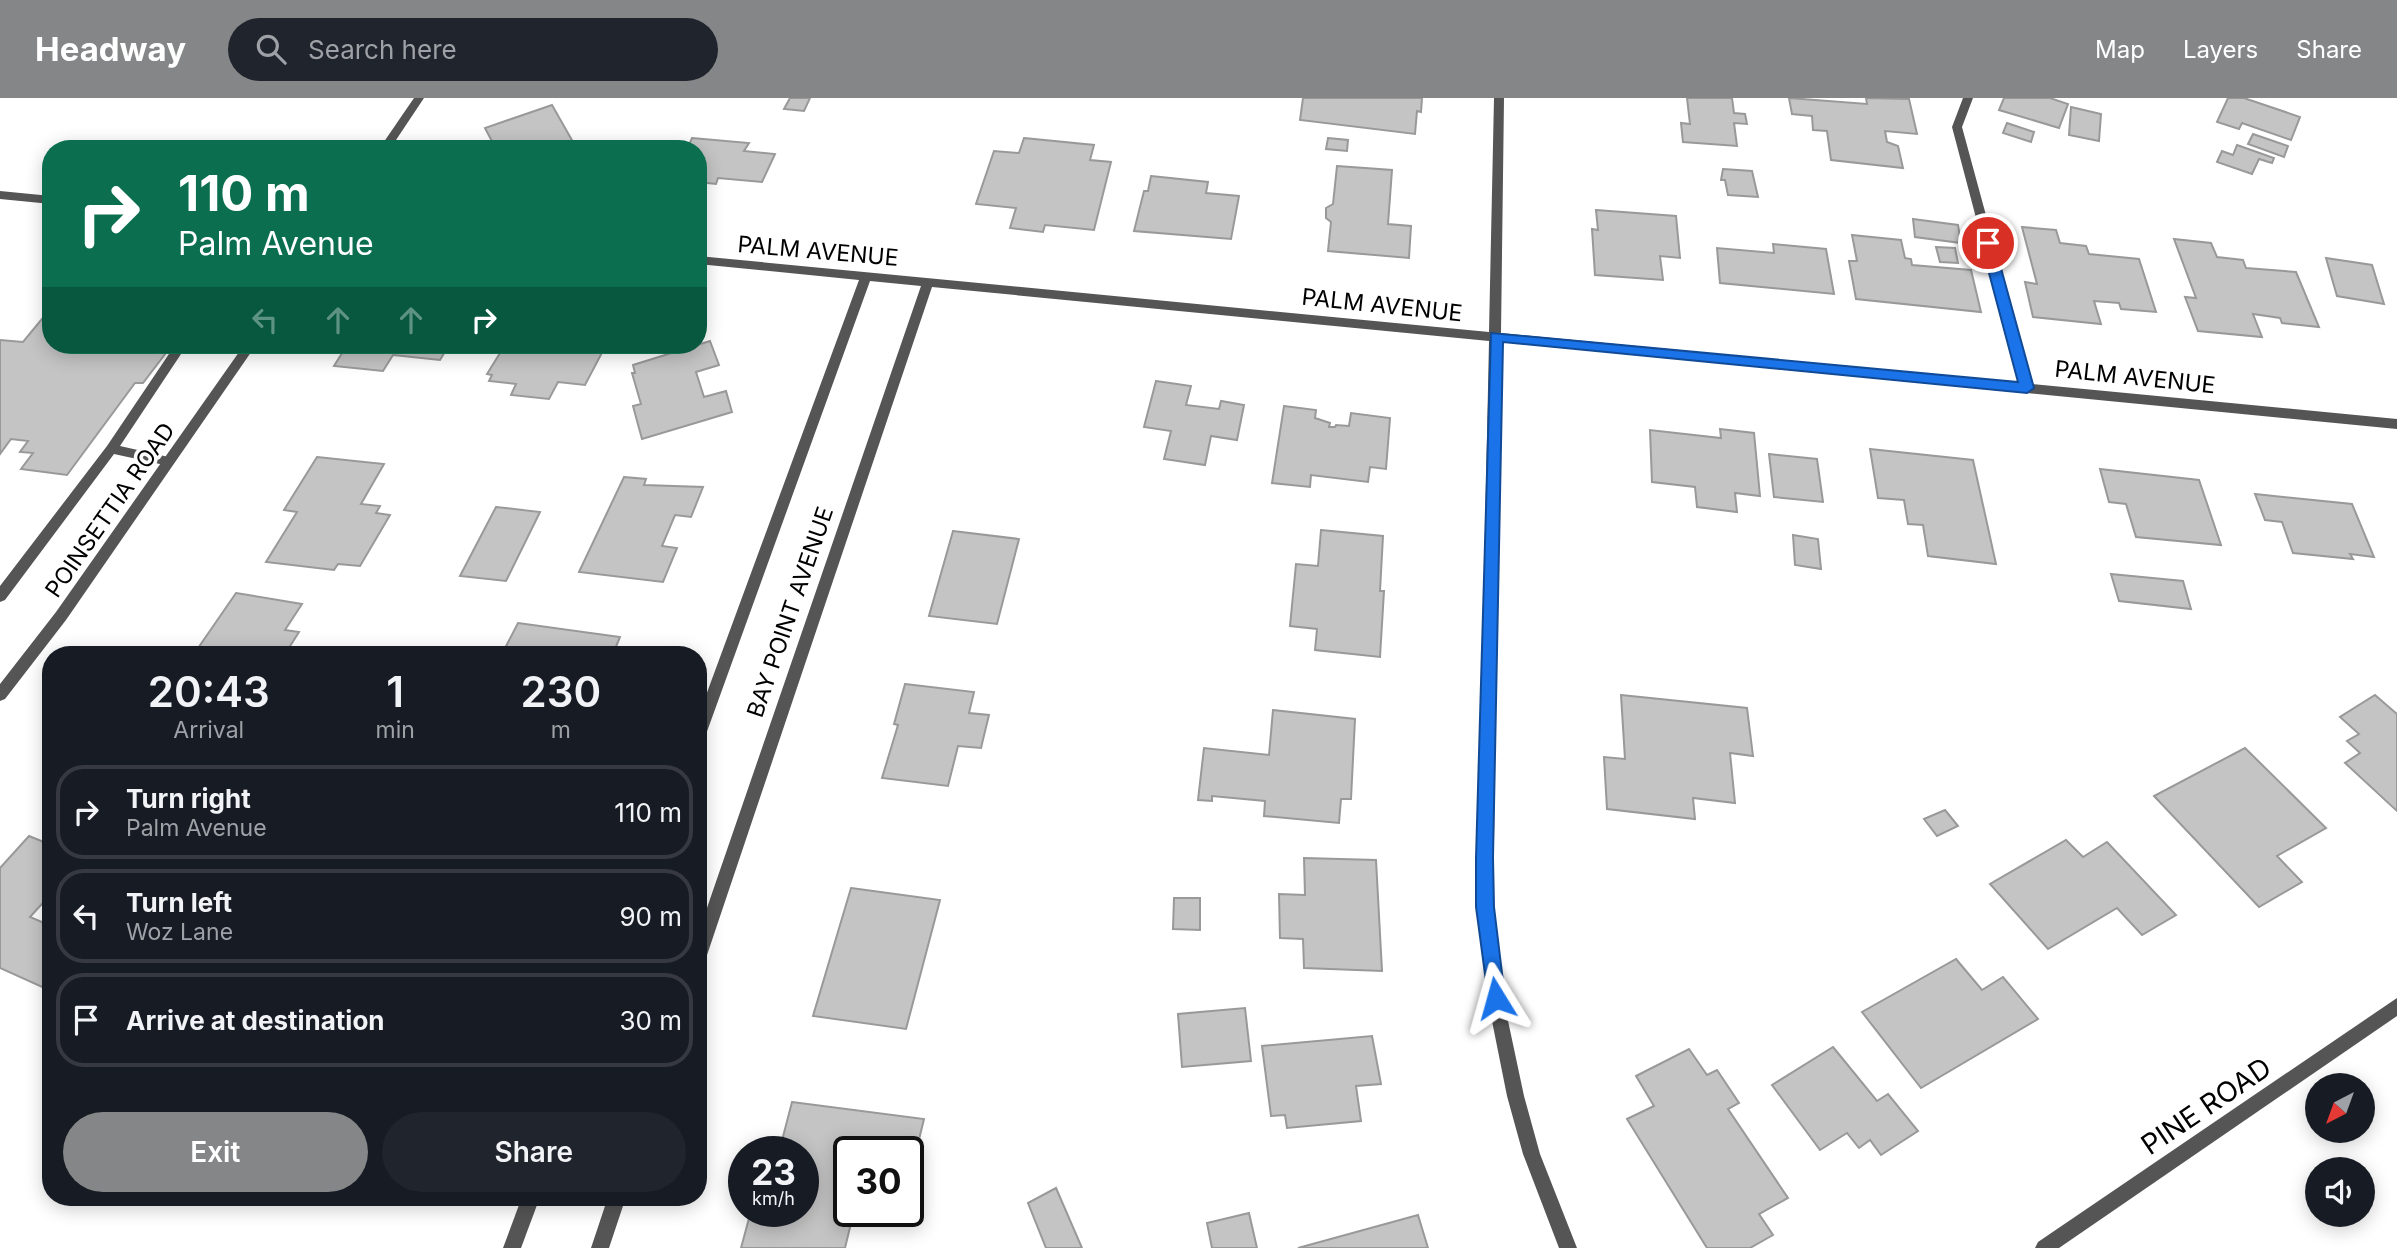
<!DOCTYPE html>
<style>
:root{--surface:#171b24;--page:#20242c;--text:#f1f3f6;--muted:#9ea1a6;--line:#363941;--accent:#858687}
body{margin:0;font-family:Inter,sans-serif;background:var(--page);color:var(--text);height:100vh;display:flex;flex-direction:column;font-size:26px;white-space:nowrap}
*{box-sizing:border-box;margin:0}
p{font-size:23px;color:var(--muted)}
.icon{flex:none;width:38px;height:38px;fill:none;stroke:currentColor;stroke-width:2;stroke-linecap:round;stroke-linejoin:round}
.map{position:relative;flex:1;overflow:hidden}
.details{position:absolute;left:42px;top:548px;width:665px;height:560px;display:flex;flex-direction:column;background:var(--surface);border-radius:28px;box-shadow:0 4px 18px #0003}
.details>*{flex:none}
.banner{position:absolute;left:42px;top:42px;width:665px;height:214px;border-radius:28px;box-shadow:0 4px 18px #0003;background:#0b6e4f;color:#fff;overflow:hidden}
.needle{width:46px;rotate:221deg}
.tools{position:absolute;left:2305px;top:975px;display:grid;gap:14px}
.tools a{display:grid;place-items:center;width:70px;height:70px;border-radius:50%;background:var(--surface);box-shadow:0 4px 18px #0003;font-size:35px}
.speed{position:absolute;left:728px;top:1038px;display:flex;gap:14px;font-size:35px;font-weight:700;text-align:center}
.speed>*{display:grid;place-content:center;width:91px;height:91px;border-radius:50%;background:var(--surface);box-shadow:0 4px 18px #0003;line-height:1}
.speed small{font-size:18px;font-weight:400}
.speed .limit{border:4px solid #111;border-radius:10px;background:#fff;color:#111}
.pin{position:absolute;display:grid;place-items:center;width:60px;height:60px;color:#fff;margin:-30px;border:4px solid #fff;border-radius:50%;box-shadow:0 2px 7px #0007}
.me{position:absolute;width:77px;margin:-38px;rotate:352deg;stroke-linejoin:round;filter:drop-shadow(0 0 5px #0008)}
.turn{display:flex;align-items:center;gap:24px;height:147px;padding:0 21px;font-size:32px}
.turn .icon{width:91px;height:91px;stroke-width:2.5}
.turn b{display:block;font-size:49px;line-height:60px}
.lanes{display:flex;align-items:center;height:66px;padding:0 21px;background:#0003;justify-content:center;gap:35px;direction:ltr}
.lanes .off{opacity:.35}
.eta{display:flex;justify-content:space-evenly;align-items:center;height:119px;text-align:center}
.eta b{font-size:42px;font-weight:600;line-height:49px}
.button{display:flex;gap:14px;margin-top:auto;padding:14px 21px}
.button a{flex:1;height:80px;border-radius:42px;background:var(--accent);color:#fff;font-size:28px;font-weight:600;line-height:80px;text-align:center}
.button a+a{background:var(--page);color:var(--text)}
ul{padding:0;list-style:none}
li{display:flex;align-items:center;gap:21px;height:94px;margin:0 14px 10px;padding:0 7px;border:4px solid var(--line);border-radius:28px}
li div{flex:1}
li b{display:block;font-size:26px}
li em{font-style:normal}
header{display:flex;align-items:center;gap:42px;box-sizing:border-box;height:98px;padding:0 35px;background:var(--accent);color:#fff}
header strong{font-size:33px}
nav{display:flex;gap:38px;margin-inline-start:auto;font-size:24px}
.search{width:490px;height:63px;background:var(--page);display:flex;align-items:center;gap:18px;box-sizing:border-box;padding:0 24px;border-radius:38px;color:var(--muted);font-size:26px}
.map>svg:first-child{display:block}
</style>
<header>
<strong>Headway</strong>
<div class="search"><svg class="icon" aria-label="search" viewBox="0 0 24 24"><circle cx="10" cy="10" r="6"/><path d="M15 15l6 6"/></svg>Search here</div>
<nav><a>Map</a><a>Layers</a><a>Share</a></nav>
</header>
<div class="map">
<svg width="2397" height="1150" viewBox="0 0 2397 1150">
<rect width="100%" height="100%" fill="#fff"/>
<g fill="#c4c4c4" stroke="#999" stroke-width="2">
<path d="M790 0H810L804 13 784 11Z"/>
<path d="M1303 0H1422L1421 14 1417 13 1415 36 1300 22Z"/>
<path d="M1687 0H1732L1734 15 1745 16 1747 26 1734 25 1737 48 1683 44 1681 25 1690 26Z"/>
<path d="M1789 0 1867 6 1866 0 1909 1 1917 36 1885 33 1887 44 1898 48 1903 70 1831 62 1827 33 1813 32 1812 18 1792 16Z"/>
<path d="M2004 0H2050L2068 6 2059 30 1999 12Z"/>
<path d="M2228 0H2244L2300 19 2291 42 2242 25 2239 31 2217 24Z"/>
<path d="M552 7 577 51H496L485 30Z"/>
<path d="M2071 9 2101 16 2099 43 2069 37Z"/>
<path d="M2007 25 2034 34 2031 44 2003 35Z"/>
<path d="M2253 36 2288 48 2284 59 2248 46Z"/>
<path d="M692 40 749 45 744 53 775 56 762 84 718 80 716 86 698 84V51H648L652 43 689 47Z"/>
<path d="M1024 40 1094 47 1090 62 1111 64 1094 132 1045 127 1043 134 1010 130 1016 110 976 106 994 53 1019 55Z"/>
<path d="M1328 40 1348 42 1347 53 1326 51Z"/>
<path d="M2237 47 2274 60 2272 65 2259 61 2252 76 2217 64 2222 53 2233 57Z"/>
<path d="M1337 68 1392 72 1388 126 1411 128 1409 160 1328 153 1331 124 1326 120V110L1333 106Z"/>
<path d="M1723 71 1752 73 1758 99 1728 97 1725 82H1721Z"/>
<path d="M1151 78 1208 84 1206 95 1239 98 1231 141 1134 133 1144 93H1148Z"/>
<path d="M1596 112 1676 118 1680 160 1660 158 1663 182 1595 177 1592 131 1598 132Z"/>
<path d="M1913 121 1958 127 1961 145 1915 139Z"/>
<path d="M2022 129 2056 132 2060 145 2086 148 2089 156 2139 161 2156 214 2121 211 2119 205 2094 203 2101 226 2033 219 2025 184 2037 186Z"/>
<path d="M1852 137 1901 142 1905 160 1911 161 1912 167 1971 172 1981 214 1856 201 1849 163H1857Z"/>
<path d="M2174 141 2211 145 2217 159 2243 162 2246 170 2296 174 2319 229 2282 225 2280 220 2253 216 2262 239 2198 233 2185 199 2196 200Z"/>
<path d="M1773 146 1826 151 1834 196 1720 185 1717 150 1774 155Z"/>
<path d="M1936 149 1955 150 1958 165 1940 164Z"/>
<path d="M2326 160 2372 167 2384 206 2337 198Z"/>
<path d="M51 210V247H172L143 285H135L67 377 21 371 33 355 20 354 28 343 11 341 0 356V242L23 244Z"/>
<path d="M710 243 719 267 696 274 704 299 726 293 732 314 642 341 633 308 641 306 632 275H635L633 267Z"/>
<path d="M336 247H449L440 262 393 257 383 273 334 268 344 252 334 251Z"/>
<path d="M505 247H606L585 287 558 284 549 301 511 297 516 286 489 283 492 277 487 276Z"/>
<path d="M1156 283 1191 288 1186 307 1219 311 1221 303 1244 307 1237 342 1211 338 1205 367 1164 361 1171 333 1144 329Z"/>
<path d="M1284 308 1316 312 1315 320 1330 325 1329 329H1335L1336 327 1349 328 1351 315 1390 320 1386 371 1370 369 1368 384 1311 377 1310 389 1272 385Z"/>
<path d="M1720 331 1754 335 1760 398 1735 395 1737 414 1697 409 1695 389 1652 384 1650 332 1721 340Z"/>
<path d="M1870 351 1973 362 1996 466 1928 458 1923 427 1908 426 1904 402 1878 400Z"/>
<path d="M1769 356 1817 361 1823 404 1774 399Z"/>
<path d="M317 359 384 366 361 406 380 408 376 415 390 417 360 468 338 466 334 472 266 464 297 414 284 412Z"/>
<path d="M2100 371 2199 382 2221 447 2136 439 2126 406 2109 404Z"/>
<path d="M624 379 646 381 644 387 703 389 691 419 675 417 662 448 677 450 663 484 579 474Z"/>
<path d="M2255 396 2352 406 2374 459 2350 456 2353 461 2293 455 2282 424 2265 422Z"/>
<path d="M496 409 540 414 506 483 460 478Z"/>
<path d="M1321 432 1383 438 1380 493H1384L1380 559 1315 552 1317 531 1290 528 1296 466 1318 468Z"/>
<path d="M953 433 1019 441 997 526 929 518Z"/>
<path d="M1793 437 1818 441 1821 471 1795 467Z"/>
<path d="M2111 476 2183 483 2191 511 2119 503Z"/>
<path d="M236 495 302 506 285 532 299 534 285 556H194Z"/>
<path d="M518 525 620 539 613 556H502Z"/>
<path d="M905 586 974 594 969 615 989 617 981 650 958 648 948 688 882 680 898 627 894 626Z"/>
<path d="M1621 597 1747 610 1753 658 1730 655 1735 705 1693 700 1695 721 1607 711 1604 659 1625 661Z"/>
<path d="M2375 597 2397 616V713L2345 665 2360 655 2347 643 2359 636 2340 619Z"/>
<path d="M1273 612 1355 621 1351 701H1341L1339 725 1264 718 1265 703 1212 698V703L1198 702 1204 650 1269 657Z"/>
<path d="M2245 650 2326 730 2277 758 2302 784 2259 809 2154 698Z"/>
<path d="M1945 712 1958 728 1937 738 1924 721Z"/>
<path d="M29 738 51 747V796L30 819 51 828V893L0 870V770Z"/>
<path d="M2066 742 2083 759 2107 744 2176 817 2142 837 2117 810 2048 851 1990 786Z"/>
<path d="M1304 760 1376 762 1382 873 1304 870 1303 841 1280 840 1279 796 1305 797Z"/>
<path d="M851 790 940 802 906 931 813 918Z"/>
<path d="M1174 800H1200V832L1173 831Z"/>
<path d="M1956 861 1982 892 2003 879 2038 921 1921 990 1862 914Z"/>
<path d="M1245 910 1251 963 1182 969 1178 916Z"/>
<path d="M1372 938 1381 986 1356 988 1361 1023 1287 1030 1285 1017 1271 1018 1262 948Z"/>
<path d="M1833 949 1877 1003 1888 996 1918 1033 1881 1057 1870 1042 1859 1050 1847 1035 1820 1052 1772 987Z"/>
<path d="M1689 951 1707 977 1717 972 1739 1005 1728 1011 1788 1100 1759 1116 1773 1137 1750 1150H1707L1627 1021 1654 1008 1636 978Z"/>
<path d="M792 1004 924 1021 912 1070H908V1054H849V1113H854L845 1150H741L751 1113H803V1054H779Z"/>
<path d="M1056 1090 1082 1150H1046L1028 1105Z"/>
<path d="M1249 1115 1257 1150H1212L1207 1125Z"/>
<path d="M1418 1117 1428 1150H1298Z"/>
</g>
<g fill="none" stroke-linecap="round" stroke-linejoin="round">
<g fill="#555" fill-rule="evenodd">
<path d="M1963 0H1973L1962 29 2033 290 2027 295 2021 290 1952 29Z"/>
<path d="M175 247H187L120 348 173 360 175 363 173 366 169 368 114 356 5 502 0 504V488L107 348Z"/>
</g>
<g fill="#555" fill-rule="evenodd">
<path d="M414 0H424L390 51H379Z"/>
<path d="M1494 0H1504L1501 235 2397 321V331L1501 244 1493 809 1507 918 1524 998 1540 1056 1577 1150H1559L1523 1056 1507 998 1491 918 1477 809 1489 243 932 189 706 860 704 865 698 868V836L921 188 870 183 705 639 703 643 698 645V619L859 182 698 166V158L1489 234Z"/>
<path d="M0 93 51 98V106L0 101Z"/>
<path d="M244 247H256L66 522 5 601 0 603V586L56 514Z"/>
<path d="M2397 900V918L2059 1150H2035L2038 1144Z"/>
<path d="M522 1099H540L521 1150H503Z"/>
<path d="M608 1099H626L609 1150H591Z"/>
</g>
</g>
<path fill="#1a73e8" stroke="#114b97" stroke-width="2" d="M1988 141 1994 145 2034 290 2027 295 1503 244 1493 760 1494 809 1505 900 1502 906 1496 909 1489 906 1476 809V760L1491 235 2018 284 1981 145Z"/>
<g text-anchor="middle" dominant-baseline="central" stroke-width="7" stroke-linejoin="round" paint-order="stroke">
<g font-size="23" fill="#000" stroke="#fff">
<text transform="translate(818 153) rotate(5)">PALM AVENUE</text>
<text transform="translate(1382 207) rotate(6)">PALM AVENUE</text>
<text transform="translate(2135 279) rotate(6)">PALM AVENUE</text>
<text transform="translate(110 412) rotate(-55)">POINSETTIA ROAD</text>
<text transform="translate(790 514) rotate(-71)">BAY POINT AVENUE</text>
</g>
<g font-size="28" fill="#000" stroke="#fff">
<text transform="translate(2206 1008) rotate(-34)">PINE ROAD</text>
</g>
</g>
</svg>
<div class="tools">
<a><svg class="needle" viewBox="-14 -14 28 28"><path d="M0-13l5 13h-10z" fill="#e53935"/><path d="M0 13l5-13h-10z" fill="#9ea1a6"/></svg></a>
<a><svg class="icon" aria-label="sound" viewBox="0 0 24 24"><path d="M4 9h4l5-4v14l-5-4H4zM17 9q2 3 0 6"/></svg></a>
</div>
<div class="speed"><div>23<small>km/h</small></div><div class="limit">30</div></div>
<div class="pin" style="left:1988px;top:145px;background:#d93025"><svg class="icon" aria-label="arrive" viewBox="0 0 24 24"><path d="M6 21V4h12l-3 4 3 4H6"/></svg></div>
<svg class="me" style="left:1496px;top:900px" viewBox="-20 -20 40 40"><path d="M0-17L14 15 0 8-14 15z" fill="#1a73e8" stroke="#fff" stroke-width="4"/></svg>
<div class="banner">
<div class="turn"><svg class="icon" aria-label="right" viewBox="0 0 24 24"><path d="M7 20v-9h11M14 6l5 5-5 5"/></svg><div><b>110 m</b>Palm Avenue</div></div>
<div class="lanes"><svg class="icon off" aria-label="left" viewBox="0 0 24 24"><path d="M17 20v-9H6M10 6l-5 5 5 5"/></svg><svg class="icon off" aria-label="ahead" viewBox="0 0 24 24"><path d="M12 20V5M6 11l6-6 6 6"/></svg><svg class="icon off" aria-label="ahead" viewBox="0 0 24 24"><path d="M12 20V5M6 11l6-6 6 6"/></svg><svg class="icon" aria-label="right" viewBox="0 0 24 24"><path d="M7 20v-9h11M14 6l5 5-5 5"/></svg></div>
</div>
<section class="details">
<div class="eta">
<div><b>20:43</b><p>Arrival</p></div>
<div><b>1</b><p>min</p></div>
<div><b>230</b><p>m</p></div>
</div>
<ul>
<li><svg class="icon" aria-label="right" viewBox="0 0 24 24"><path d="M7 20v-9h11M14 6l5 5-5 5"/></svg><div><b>Turn right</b><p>Palm Avenue</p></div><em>110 m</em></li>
<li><svg class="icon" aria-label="left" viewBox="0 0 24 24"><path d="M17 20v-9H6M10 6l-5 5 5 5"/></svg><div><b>Turn left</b><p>Woz Lane</p></div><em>90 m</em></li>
<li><svg class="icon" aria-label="arrive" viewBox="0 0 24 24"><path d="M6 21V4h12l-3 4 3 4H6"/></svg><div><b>Arrive at destination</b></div><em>30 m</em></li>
</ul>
<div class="button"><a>Exit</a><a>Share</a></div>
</section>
</div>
